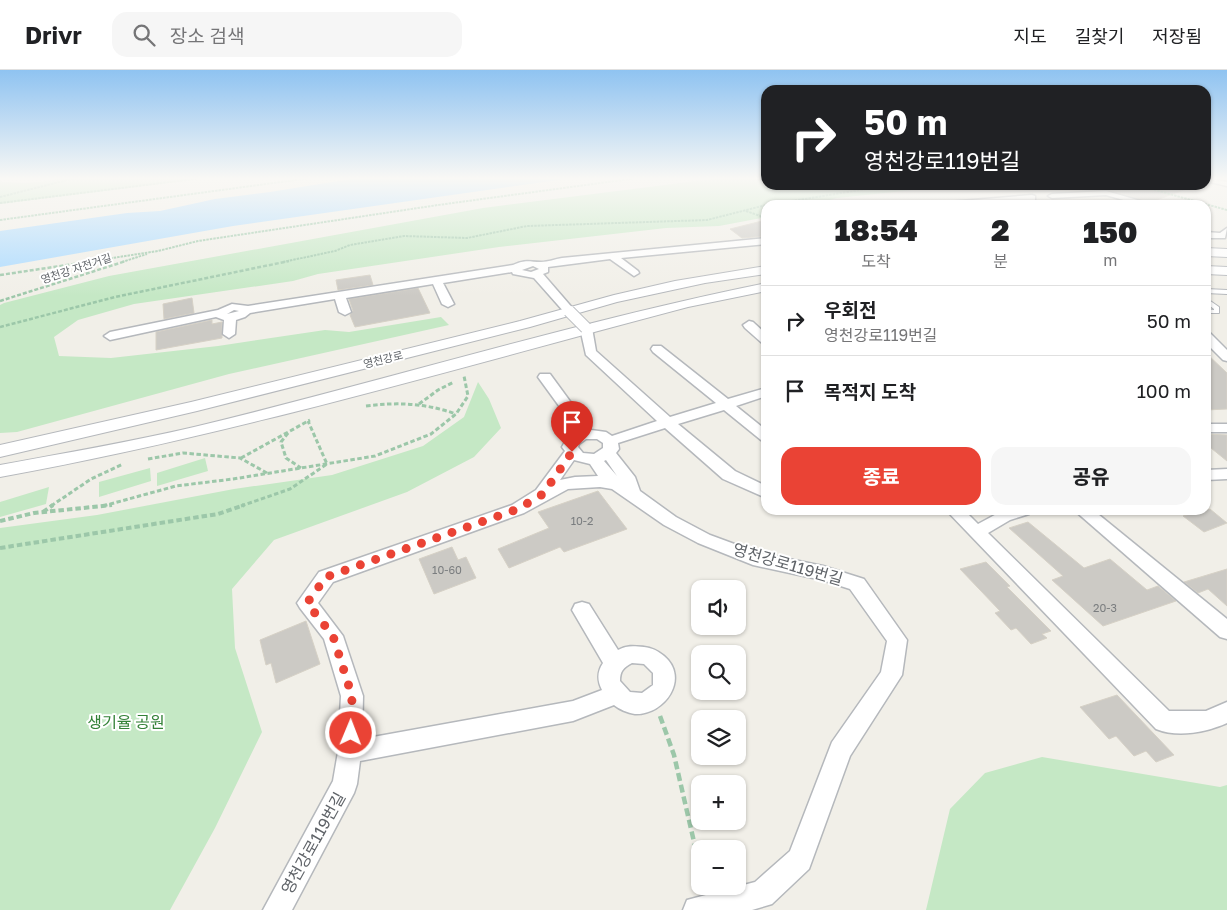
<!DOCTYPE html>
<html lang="ko">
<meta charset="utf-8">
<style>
:root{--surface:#fff;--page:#f6f6f6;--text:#202124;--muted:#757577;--line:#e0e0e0;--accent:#ea4335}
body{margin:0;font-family:"Golos Text","Noto Sans KR",sans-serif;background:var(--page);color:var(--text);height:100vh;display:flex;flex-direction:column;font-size:19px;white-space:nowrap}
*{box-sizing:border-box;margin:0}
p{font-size:16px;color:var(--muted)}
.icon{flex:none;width:28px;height:28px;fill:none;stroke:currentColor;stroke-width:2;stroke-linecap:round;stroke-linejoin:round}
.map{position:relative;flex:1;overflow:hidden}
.side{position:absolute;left:761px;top:130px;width:450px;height:315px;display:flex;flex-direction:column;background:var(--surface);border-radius:15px;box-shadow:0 1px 4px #0004}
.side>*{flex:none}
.hud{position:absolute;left:761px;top:15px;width:450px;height:105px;border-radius:15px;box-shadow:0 1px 4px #0004;background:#202124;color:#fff;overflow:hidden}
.fabs{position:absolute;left:691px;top:510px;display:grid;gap:10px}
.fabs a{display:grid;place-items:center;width:55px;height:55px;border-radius:10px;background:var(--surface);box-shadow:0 1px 4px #0004;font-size:25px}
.pin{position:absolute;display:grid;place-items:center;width:42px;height:42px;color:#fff;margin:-51px -21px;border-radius:50% 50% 50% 0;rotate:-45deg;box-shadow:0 0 5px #0007}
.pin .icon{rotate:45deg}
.me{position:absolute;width:55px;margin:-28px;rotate:1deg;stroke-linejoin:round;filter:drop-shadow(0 0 4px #0008)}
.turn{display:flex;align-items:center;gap:18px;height:105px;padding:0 20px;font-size:22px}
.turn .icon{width:65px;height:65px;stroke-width:2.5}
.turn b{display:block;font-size:35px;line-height:42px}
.eta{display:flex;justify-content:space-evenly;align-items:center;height:85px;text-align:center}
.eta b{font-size:30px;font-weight:800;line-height:35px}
.button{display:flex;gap:10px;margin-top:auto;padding:10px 20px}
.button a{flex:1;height:58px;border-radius:15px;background:var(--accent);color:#fff;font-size:20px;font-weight:800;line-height:58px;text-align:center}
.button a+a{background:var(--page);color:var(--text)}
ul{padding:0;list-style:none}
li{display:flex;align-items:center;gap:15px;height:70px;padding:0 20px;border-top:1px solid var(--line)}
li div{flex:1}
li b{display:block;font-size:19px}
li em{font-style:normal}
header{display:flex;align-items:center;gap:30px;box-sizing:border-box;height:70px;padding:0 25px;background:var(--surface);border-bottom:1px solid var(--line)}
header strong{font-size:24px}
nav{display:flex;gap:28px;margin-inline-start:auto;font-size:18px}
.search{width:350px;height:45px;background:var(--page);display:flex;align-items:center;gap:12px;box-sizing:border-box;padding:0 18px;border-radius:15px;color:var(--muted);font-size:19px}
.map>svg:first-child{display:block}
</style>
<header>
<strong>Drivr</strong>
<div class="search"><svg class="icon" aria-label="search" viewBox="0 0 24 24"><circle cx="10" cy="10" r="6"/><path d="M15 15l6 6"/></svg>장소 검색</div>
<nav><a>지도</a><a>길찾기</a><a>저장됨</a></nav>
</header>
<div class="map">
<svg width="1227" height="840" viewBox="0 0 1227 840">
<rect width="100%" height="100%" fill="#f1efe8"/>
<g fill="#c5e8c5">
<path d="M59 108H208L0 134V110L2 112C22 113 40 114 59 108Z"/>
<path d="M720 108H766V115H961L837 128 810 135H766V147L719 156 666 158 499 177 318 204 293 211 134 234 78 250 54 267 59 286 111 288 218 276 325 260 349 262 441 247 449 255 229 304 17 362 0 363V235L4 233 109 206 483 138Z"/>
<path d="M478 312 489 329 501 358 474 387 407 422 274 470 232 519 235 578 262 662 215 758 170 840H0V458L97 445 234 419 332 405 423 376 464 347Z"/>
<path d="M205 388 208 401 157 416V403Z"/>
<path d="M150 398 151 411 99 427V412Z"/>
<path d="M49 417 46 434 0 447V432Z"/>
<path d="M1042 687 1220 717 1227 715V840H926L950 739 985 703Z"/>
</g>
<path fill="#aadaff" d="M357 108H572L233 156 0 197V161L127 143 160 141 215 129 270 122Z"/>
<g fill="#cccac5" stroke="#d6d1c6">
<path d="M1106 115H1191L1192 117 1151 132 1105 119Z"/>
<path d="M766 150V166L742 168 730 159Z"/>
<path d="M370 205 373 215 338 220 336 210Z"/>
<path d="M418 218 430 243 355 257 350 245 353 241 349 229Z"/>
<path d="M192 228 194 243 164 249 163 234Z"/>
<path d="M212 250V254L222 252V268L156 280V262Z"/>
<path d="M1206 283 1227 303V339L1206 340Z"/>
<path d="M1206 364 1227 365V391L1206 374Z"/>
<path d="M598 421 627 459 564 482 560 477 509 498 498 479 549 458 538 442Z"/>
<path d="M1210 439 1227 453 1204 462 1183 446Z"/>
<path d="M1028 452 1084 498 1110 489 1147 520 1158 516 1176 531 1103 556 1052 510 1063 506 1009 458Z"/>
<path d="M452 477 458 490 466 487 476 508 434 524 419 489Z"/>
<path d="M986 492 1010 516 1007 517 1051 561 1042 564 1047 568 1031 574 1016 558 1011 560 995 543 1000 541 960 499Z"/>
<path d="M1227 499V536L1208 519 1198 523 1184 512Z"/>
<path d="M306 551 320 594 276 613 271 593 266 595 260 570Z"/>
<path d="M1117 625 1174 685 1156 692 1146 681 1134 686 1116 666 1109 669 1080 637Z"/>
</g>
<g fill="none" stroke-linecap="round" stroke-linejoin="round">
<g stroke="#b5b8bc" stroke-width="2">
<g id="service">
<path d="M1206 219 1227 220V224L1206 223Z"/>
<path d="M1206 228 1219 237V243H1206V239L1214 240V239L1206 233Z"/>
</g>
</g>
<g stroke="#b5b8bc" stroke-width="3">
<g id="minor">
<path d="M1206 108 1227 112V116L1206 111Z"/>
<path d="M1106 121 1155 135H1141L1106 125 1052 128 1048 126 1052 124Z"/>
<path d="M1032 125 1035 126V130L978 135H944L948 132Z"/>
<path d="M1227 158 1225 168H1206V162L1220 163Z"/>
<path d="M766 168V174L621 188 638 201 639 203 634 206 610 189 548 197V202L543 204 575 241 569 244 565 243 534 208 513 204 512 202 443 213 454 234 448 237 442 234 433 214 346 228 351 242 345 245 339 242 335 229 250 243 245 247 236 250 235 264 229 268 223 264 224 250 216 247 110 270 104 266 110 262 218 240 232 234 248 236 513 195C526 189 529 192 541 192 548 192 555 189 562 188ZM533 196 539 199 531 202 522 200ZM234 240 239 241 227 244Z"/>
<path d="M749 251 753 252 766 264V274L762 273 745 258 743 255Z"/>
<path d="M586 254 592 258 596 281 670 347 716 333 653 282 651 279 653 276H661L728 329 766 318V326L736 336 766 360V371L761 370 724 340 678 354 735 401 766 416V428L723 409 665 358 618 373 619 379 616 383 635 407 640 421 676 447 710 465 756 482 823 496 864 509 907 570 902 605 850 686 809 799 772 834 752 840H683L687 830 755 812 790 781 832 672 881 602 887 571 850 519 822 510 753 495 698 473 664 455 612 419 600 417 568 419 524 443 333 512 318 533 343 566 363 626 362 669 573 631 602 620C597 610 597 602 603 593L572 540 575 534 582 532 589 534 618 580C627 575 634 576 644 577 653 578 658 581 664 586 690 608 665 645 635 644 628 643 619 639 614 635L573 651 360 691 357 714 354 723 292 840H263L333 711 338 682 341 626 324 569 300 538 297 533 319 502 512 435 536 420 565 381 562 377C566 369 570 364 578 362L538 307 540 304H550L591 360 606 362 612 366 657 351 586 285 580 258ZM586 369H597L603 373V378L594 384 583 383 578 377 579 374ZM574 390 590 394 598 406 575 407 560 410ZM606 390 617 406 604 391ZM632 593 644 594 653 603V615L642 623 630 622 620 611C620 601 623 598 632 593Z"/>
<path d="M1206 262 1210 263 1227 280V291L1223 290 1206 273Z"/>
<rect x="1206" y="354" width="21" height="8"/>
<path d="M1227 399V409L1206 410V400Z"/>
<path d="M946 440H964L978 454 1004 440H1031L1029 444 1010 450 988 463 1169 641H1206L1227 632V653C1207 662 1178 668 1156 659Z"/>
<path d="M1074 440H1093L1227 549V569L1220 567Z"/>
</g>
</g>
<g stroke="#b5b8bc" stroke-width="2">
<g id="tertiary">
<path d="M1206 178 1227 179V187L1206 186Z"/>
<path d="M766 196V204L705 213 617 232 530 257 197 341 0 387V375L191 332 520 251 614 225 675 211Z"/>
<path d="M1206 196 1227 197V205L1206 204Z"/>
<path d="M766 213V221L688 237C460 297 233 365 0 407V395C65 383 130 372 194 357 385 311 573 252 766 213Z"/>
</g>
</g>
<g stroke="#9cc7a9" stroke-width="2" stroke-dasharray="2.5 1" stroke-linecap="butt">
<path d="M1137 115 1227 140"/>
<path d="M0 127 75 108"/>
<path d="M0 133 202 108"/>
<path d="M767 135 891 115"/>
<path d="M746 141 766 148"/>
<path d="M0 150 310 108"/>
<path d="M86 192 158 181 198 171 438 135 637 108"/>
<path d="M122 192 147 184"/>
<path d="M283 192 335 181 350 175 404 166 467 168 527 156 707 150 766 135"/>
</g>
<g stroke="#9cc7a9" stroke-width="2.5" stroke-dasharray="4 2" stroke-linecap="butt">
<path d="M0 205 94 191"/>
<path d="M0 231 126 191"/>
<path d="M0 257 115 227 289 191"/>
</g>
<g stroke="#9cc7a9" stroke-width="3" stroke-dasharray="4.5 2.5" stroke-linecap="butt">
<path d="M419 334 438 320 454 312"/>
<path d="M366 336C398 332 425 333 456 344"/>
<path d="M288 363 281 372 286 388 301 398"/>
<path d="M241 388 310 350"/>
<path d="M148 389 183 383 240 388 267 403"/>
<path d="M51 436 91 409 123 394"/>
<path d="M103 436 176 416 233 409 375 386 431 364 456 344 468 326 464 306"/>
<path d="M241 436 290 419 327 394 308 351"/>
</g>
<g stroke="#9cc7a9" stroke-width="4" stroke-dasharray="5.5 3" stroke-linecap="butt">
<path d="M43 442 53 435"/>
<path d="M0 451 34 443 112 435"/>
<path d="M0 478 218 444 244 435"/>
</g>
<path stroke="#9cc7a9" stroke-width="4.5" stroke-dasharray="8 4" stroke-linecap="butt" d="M660 646 674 685 700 798"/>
<use href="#service" fill="#fff" fill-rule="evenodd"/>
<use href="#minor" fill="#fff" fill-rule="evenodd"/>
<use href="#tertiary" fill="#fff" fill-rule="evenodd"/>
<g stroke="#b5b8bc" stroke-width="13" stroke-linecap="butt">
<path id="minor-bridge" d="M569 241 586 258"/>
</g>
<use href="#minor-bridge" stroke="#fff" stroke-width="11"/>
</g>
<linearGradient id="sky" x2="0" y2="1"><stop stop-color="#8fc3f1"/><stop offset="0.48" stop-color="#f9f8f5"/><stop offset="1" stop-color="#f9f8f5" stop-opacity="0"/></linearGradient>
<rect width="1227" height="226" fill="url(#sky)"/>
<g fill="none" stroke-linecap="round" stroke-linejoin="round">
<path stroke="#ea4335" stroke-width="9" stroke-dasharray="0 16.2" d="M351 663 352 626 333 566 307 533 326 507 518 439 543 424 572 382"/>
</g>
<g text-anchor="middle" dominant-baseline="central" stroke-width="4" stroke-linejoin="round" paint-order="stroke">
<g font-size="11" fill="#5f6368" stroke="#fff">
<text transform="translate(76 198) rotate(-18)">영천강 자전거길</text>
<text transform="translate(383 289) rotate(-14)">영천강로</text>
</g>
<g font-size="11" fill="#7a7d7f">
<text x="582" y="450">10-2</text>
<text x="447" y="499">10-60</text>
<text x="1105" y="537">20-3</text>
</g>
<g font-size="16" fill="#5f6368" stroke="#fff">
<text transform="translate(788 494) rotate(16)">영천강로119번길</text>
<text transform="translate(313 773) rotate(-61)">영천강로119번길</text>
</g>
<g font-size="16" fill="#348238" stroke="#fff">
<text x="126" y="652">생기율 공원</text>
</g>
</g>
</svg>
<div class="fabs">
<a><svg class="icon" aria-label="sound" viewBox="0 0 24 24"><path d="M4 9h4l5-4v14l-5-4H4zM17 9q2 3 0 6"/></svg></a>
<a><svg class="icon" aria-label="search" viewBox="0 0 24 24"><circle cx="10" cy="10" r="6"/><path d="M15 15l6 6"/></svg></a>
<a><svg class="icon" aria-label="layers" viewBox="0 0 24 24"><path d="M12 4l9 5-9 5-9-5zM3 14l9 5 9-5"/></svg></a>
<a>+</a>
<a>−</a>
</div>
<div class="pin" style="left:572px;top:382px;background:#d93025"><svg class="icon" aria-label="arrive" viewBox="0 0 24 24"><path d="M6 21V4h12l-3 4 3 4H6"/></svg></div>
<svg class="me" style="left:351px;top:663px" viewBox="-20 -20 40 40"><circle r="17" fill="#ea4335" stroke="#fff" stroke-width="3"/><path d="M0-11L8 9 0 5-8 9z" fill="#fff"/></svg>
<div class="hud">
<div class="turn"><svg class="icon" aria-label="right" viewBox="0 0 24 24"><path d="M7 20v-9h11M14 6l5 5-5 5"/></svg><div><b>50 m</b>영천강로119번길</div></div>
</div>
<section class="side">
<div class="eta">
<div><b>18:54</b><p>도착</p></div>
<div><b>2</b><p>분</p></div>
<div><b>150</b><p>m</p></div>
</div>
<ul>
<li><svg class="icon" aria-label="right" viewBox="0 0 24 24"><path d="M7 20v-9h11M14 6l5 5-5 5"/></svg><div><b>우회전</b><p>영천강로119번길</p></div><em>50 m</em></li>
<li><svg class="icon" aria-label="arrive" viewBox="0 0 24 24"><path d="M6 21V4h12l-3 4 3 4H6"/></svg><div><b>목적지 도착</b></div><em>100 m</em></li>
</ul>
<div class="button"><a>종료</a><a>공유</a></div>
</section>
</div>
